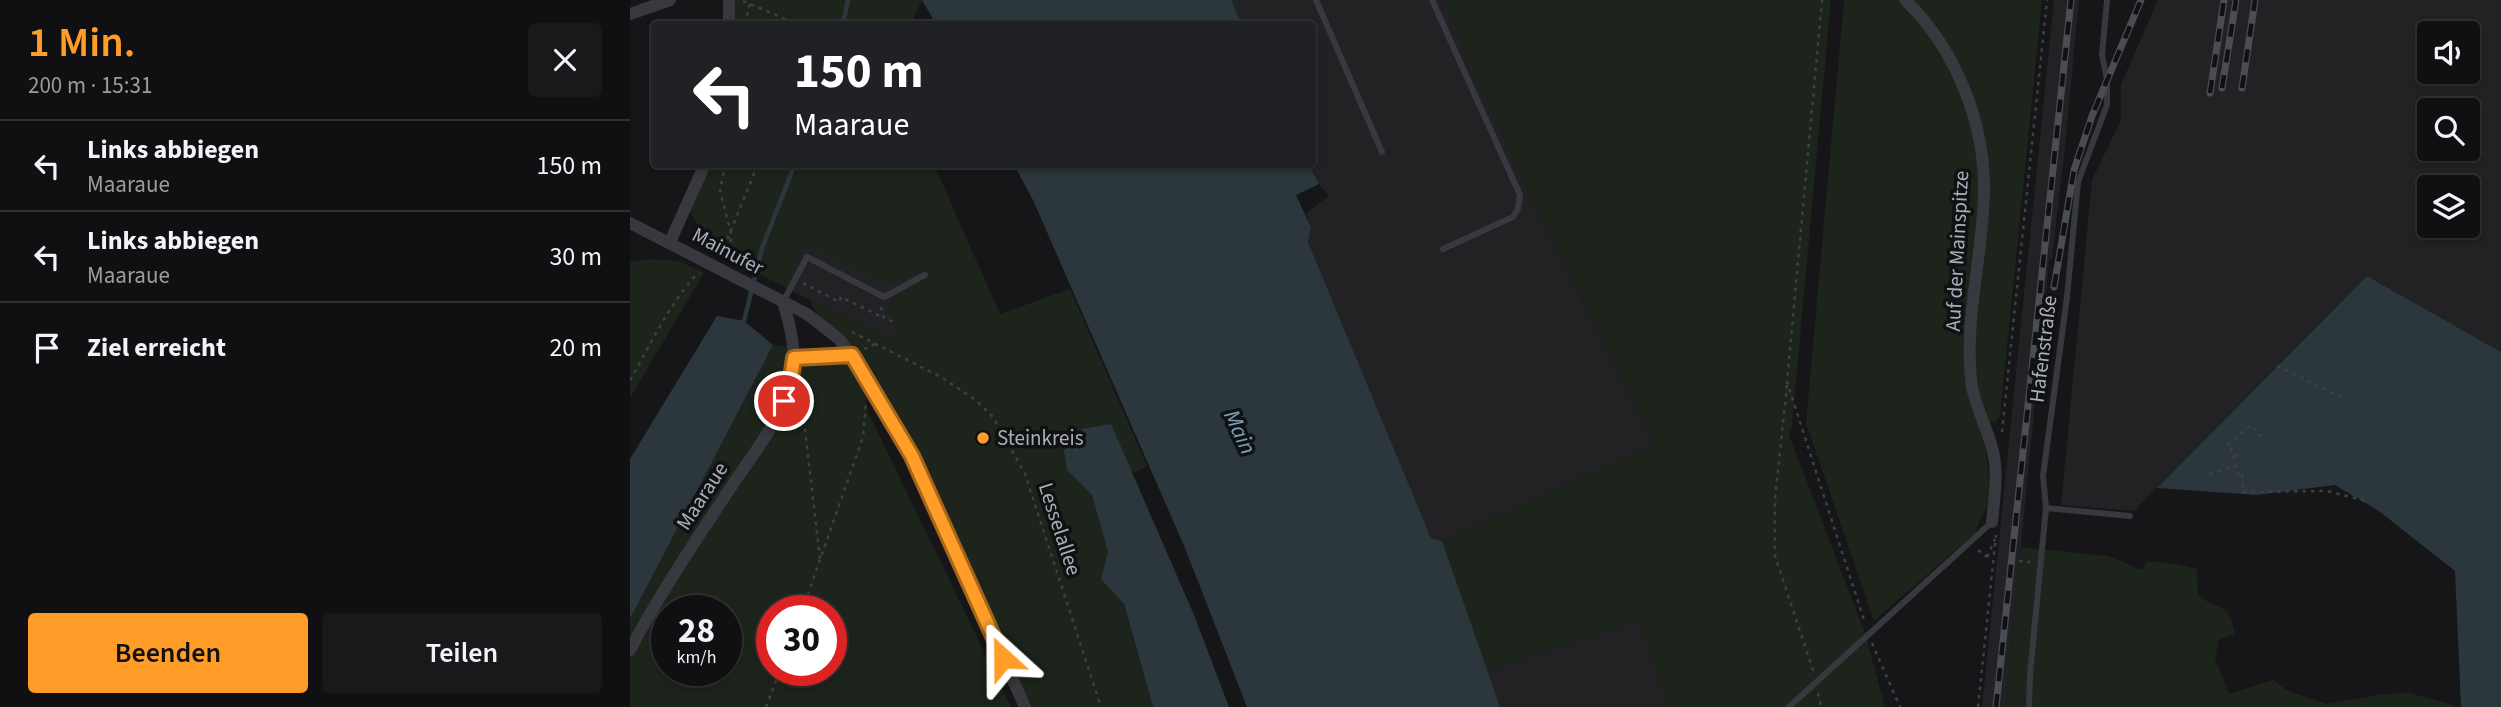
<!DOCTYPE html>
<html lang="de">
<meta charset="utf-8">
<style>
:root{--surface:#101012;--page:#19191b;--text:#f1f3f6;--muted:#9c9d9f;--line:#303032;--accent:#ff9d28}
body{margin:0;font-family:"Source Sans 3",sans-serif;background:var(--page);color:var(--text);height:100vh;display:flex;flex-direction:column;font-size:26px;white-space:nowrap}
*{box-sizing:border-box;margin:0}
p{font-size:23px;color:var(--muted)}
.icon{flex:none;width:38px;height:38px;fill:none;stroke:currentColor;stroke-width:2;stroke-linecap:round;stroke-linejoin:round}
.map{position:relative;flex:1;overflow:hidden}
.side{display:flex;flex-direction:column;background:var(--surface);width:630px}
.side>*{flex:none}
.guide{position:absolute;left:21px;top:21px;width:665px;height:147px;border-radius:7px;box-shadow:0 4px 10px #0003,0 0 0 2px var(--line);background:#202124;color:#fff;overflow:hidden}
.buttons{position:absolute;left:1787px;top:21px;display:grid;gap:14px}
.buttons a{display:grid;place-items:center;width:63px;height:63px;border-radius:7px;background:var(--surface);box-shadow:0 4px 10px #0003,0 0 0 2px var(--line);font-size:35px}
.speed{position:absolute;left:21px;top:595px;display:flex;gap:14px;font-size:35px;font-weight:700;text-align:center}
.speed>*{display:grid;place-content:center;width:91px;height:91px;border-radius:50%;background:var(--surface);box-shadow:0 4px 10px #0003,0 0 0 2px var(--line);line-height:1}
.speed small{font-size:18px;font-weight:400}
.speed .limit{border:10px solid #d22;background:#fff;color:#111}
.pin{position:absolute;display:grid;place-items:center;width:60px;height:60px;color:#fff;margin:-30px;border:4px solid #fff;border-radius:50%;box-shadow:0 2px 7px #0007}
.me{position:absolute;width:77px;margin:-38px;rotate:336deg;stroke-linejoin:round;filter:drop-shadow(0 0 5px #0008)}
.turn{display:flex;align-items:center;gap:24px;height:147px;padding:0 28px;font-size:32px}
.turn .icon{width:91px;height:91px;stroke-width:2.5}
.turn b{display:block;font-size:49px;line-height:60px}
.round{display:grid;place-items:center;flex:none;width:74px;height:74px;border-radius:7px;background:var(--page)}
.overview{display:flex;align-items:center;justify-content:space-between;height:119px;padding:0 28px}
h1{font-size:42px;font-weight:600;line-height:52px;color:var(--accent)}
.button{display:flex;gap:14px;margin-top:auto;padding:14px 28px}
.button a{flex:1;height:80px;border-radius:7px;background:var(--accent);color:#111;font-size:28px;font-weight:600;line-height:80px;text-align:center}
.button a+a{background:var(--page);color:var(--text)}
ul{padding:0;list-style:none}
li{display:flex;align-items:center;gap:21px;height:91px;padding:0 28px;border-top:2px solid var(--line)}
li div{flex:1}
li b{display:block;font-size:26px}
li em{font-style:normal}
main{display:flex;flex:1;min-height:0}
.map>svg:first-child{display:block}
</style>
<main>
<section class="side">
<div class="overview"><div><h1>1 Min.</h1><p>200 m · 15:31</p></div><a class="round"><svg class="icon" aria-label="close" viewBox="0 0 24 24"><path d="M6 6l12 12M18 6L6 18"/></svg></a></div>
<ul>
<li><svg class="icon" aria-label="left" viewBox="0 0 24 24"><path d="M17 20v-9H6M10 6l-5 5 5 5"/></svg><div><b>Links abbiegen</b><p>Maaraue</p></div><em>150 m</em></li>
<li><svg class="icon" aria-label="left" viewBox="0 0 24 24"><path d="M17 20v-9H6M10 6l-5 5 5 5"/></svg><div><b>Links abbiegen</b><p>Maaraue</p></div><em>30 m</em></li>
<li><svg class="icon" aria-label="arrive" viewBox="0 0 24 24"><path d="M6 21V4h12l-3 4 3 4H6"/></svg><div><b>Ziel erreicht</b></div><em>20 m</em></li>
</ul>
<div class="button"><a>Beenden</a><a>Teilen</a></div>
</section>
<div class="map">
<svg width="1871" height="707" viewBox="0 0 1871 707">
<rect width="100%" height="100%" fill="#161618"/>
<g fill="#222225" fill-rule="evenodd">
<path d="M601 0H814L898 192 1025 445 812 541 801 538 678 242 681 227 676 213 699 196 689 184 679 165 682 164V24H612Z"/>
<path d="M1424 0H1449L1434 156 1422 258 1419 260 1375 707H1352Z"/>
<path d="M1528 0H1871V352L1737 276 1504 511 1431 505 1462 180 1491 120V84ZM1799 33H1838V72H1799ZM1799 110H1838V149H1799ZM1799 187H1838V226H1799Z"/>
<path d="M213 165H304L370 315 283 350 154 287Z"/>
<path d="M1010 621 1038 707H870L856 670Z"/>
</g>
<g fill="#1c241c" fill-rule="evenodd">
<path d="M99 0H292L281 24H99Z"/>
<path d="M814 0H1201L1162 425 1159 435 1235 633 1255 707H1038L1010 621 856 670 812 541 1025 445 898 192Z"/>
<path d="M1214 0H1412L1370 416 1366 421 1358 423 1352 432C1356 453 1361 478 1358 500 1357 510 1348 520 1346 532L1244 621 1176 423Z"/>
<path d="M75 165H304L370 314 440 289 517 466 462 495 523 707H395L330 561 236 377V408L381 707H0V619L143 345 221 354 192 324 180 300 272 344 258 310C263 289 285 284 303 276L299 268 257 285 175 244 154 287C135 276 94 260 80 245 71 234 65 218 57 206ZM37 611H96V670H37ZM142 611H201V670H142Z"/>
<path d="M20 259 50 261 74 273 0 398V262Z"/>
<path d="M1391 547 1478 556 1512 570 1518 561 1547 564 1567 569 1568 594C1589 615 1597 596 1605 634L1589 640 1585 659 1599 694 1643 680 1658 691 1697 704 1752 694 1780 693 1830 707H1375Z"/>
</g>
<g fill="#2b373d">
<path d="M292 0H601L612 24H306Z"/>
<path d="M384 165H679L689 184 666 195 681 227 678 242 801 538 812 541 870 707H617L555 548 403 200Z"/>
<path d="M1737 276 1871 352V707H1831L1825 571 1749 511 1705 485 1627 495 1527 488Z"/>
<path d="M87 316 114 321 143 345 0 619V459Z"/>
<path d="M481 424 564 615 599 707H523L494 604 471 579 478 552 462 495 437 470 434 450 452 429Z"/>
</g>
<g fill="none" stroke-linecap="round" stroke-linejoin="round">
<g stroke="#2b373d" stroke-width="4.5">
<path d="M213 24 218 0"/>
<path d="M114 321 132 248 165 164"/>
</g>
<g stroke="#3d4045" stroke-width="2.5" stroke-dasharray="3.5 5" stroke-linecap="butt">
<path d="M1192 0 1157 382 1235 623"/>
<path d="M113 1 153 18 160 24"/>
<path d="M115 24 121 0"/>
<path d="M95 164 90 191 101 233 100 259"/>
<path d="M91 255 128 164"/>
<path d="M173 283 209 302 211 297 254 318"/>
<path d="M251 307 254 318 264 322"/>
<path d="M222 332 311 377 346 400 363 417 395 474 471 707"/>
<path d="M234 349 247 343"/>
<path d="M1647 366 1713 398"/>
<path d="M0 380C21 344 40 302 69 272"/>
<path d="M1157 385 1145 499V556L1184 673"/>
<path d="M171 395 190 559"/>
<path d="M1372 432 1417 0"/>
<path d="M1603 456 1608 475"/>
<path d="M1608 457 1597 445 1621 425 1633 438"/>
<path d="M1579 474 1606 466"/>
<path d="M1612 475 1613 492 1697 491 1740 502"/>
<path d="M1348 550 1357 557 1361 558"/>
<path d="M1357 557 1365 539"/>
<path d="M1389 561 1400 562"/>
<path d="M172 611 233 437 236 402"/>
<path d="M1242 643 1270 707"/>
<path d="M1188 693 1191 707"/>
<path d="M136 707 150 670"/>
<path d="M1348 707 1366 535"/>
</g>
<g stroke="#37393e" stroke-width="6">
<path d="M686 0 752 152"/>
<path d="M802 0 890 195 888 209 883 217 813 249"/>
<path d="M153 302 177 257 254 297 295 275"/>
<path d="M1416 508 1500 516"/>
<path d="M1159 707 1362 522"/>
<path d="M1399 707 1400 674 1416 508 1413 476 1437 297 1448 182 1477 105V79L1472 55 1477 0"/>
</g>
<g stroke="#37393e" stroke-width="12">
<path d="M1275 0C1325 48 1355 122 1354 191 1353 257 1333 322 1342 387 1346 408 1357 428 1362 448 1369 471 1364 499 1362 522"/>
<path d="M0 14 40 0"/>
<path d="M99 24V0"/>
<path d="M0 223 177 314 209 339 236 374 282 456 395 707"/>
<path d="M40 242 75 164"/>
<path d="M164 358 222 355"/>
<path d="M0 650C30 593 66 540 101 487 123 454 152 419 161 380 167 353 161 328 153 302"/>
</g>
<g stroke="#4a4d53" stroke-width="7">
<g id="rail">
<path d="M1592 88 1606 0"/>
<path d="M1612 88 1625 0"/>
<path d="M1580 93 1594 0"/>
<path d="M1424 287 1444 170 1462 116 1511 0"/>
<path d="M1366 707 1441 0"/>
</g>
</g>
<use href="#rail" stroke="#111113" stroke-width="4.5" stroke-dasharray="13" stroke-linecap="butt"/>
</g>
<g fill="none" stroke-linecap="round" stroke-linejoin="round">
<g stroke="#a6661a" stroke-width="18">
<path id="route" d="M154 401 161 378 164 358 222 355 282 456 373 658"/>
</g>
<use href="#route" stroke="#ff9d28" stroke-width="12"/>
</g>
<circle fill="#ff9d28" stroke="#111113" stroke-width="2.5" cx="353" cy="438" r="7"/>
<g text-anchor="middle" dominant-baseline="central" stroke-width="7" stroke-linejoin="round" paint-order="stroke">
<g font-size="21" fill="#a7afb9" stroke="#111113">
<text transform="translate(98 251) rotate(28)">Mainufer</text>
<text transform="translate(1327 251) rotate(-87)">Auf der Mainspitze</text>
<text transform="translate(1413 349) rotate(-83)">Hafenstraße</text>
<text transform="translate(72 496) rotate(-57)">Maaraue</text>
<text transform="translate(430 529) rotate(72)">Lesselallee</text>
</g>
<g font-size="21" fill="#a7afb9" stroke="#111113" text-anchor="start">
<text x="367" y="438">Steinkreis</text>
</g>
<g font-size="23" font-style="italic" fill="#7ca2b7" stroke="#111113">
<text transform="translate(610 432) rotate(65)">Main</text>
</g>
</g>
</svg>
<div class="buttons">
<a><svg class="icon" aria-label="sound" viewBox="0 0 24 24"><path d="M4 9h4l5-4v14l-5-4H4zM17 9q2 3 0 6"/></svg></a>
<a><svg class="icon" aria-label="search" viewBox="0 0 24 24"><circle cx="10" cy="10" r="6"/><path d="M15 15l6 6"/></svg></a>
<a><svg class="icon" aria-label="layers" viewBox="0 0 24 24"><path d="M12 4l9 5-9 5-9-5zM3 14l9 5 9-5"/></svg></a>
</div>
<div class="speed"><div>28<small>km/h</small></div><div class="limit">30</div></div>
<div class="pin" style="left:154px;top:401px;background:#d93025"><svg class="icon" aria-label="arrive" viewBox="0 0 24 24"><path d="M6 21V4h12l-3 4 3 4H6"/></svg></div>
<svg class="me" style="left:373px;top:658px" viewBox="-20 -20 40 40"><path d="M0-17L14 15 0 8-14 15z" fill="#ff9d28" stroke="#fff" stroke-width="4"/></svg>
<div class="guide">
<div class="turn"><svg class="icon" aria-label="left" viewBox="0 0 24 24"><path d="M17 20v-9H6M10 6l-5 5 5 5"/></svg><div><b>150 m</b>Maaraue</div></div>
</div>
</div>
</main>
